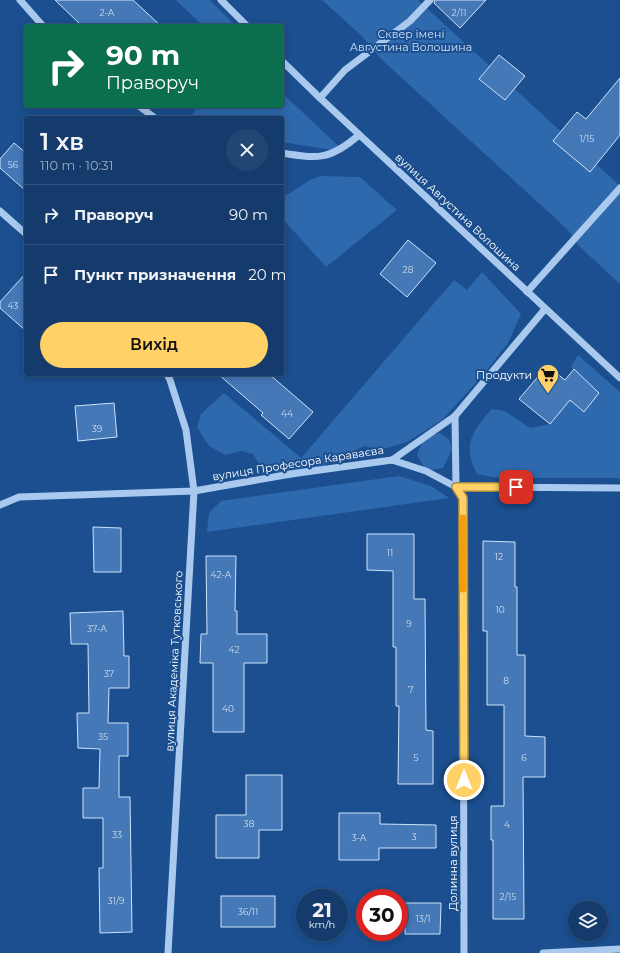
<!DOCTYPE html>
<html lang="uk">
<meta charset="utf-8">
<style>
:root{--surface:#143b6b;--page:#214673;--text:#f1f3f6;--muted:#9dadc1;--line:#33557e;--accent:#ffd166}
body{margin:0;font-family:Montserrat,sans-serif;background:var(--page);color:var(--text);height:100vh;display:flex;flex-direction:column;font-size:15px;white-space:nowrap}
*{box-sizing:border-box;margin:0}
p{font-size:13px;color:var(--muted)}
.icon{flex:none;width:22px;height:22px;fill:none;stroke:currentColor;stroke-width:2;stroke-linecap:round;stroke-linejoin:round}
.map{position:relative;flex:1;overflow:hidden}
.panel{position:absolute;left:24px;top:116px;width:260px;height:260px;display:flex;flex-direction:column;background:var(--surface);border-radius:4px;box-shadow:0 2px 10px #0003,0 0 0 1px var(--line)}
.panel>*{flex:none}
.guide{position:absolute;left:24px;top:24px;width:260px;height:84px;border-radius:4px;box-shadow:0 2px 10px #0003,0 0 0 1px var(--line);background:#0b6e4f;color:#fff;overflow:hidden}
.controls{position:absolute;left:568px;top:901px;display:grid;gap:8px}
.controls a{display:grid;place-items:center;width:40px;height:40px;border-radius:50%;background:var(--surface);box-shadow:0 2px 10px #0003,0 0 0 1px var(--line);font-size:20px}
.speed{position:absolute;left:296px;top:889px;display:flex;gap:8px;font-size:20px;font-weight:700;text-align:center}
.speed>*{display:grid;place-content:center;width:52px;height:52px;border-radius:50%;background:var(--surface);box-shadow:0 2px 10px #0003,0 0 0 1px var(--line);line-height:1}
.speed small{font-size:10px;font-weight:400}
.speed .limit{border:6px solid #d22;background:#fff;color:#111}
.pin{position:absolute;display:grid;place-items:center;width:34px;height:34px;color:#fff;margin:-17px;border-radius:8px;box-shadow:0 2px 6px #0006}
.me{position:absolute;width:44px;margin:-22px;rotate:0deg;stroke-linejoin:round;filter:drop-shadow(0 0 3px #0008)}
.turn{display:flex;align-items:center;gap:14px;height:84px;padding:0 16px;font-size:18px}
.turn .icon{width:52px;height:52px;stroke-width:2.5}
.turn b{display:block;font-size:28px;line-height:34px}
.round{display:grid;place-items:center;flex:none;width:42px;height:42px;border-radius:21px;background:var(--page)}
.headline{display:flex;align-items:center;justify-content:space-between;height:68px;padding:0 16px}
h1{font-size:24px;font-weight:600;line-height:30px}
.action{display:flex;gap:8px;margin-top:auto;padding:8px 16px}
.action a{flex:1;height:46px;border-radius:24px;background:var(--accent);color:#111;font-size:16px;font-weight:600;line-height:46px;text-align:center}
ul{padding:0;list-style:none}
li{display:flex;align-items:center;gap:12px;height:60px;padding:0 16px;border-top:1px solid var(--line)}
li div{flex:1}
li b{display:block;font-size:15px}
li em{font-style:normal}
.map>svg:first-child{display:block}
</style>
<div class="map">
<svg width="620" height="953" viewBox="0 0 620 953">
<rect width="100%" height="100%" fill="#1b4f8f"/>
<g fill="#2e69ad">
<path d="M176 0H210L236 26H203Z"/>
<path d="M322 0H418L620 186V284L579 246 568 230 380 58 362 36Z"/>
<path d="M282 93 345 152 282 142V118H190L198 106H282Z"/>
<path d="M321 176 360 177 397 210 326 267 282 218V198L312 179Z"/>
<path d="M482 272 521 314 508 343 484 374 442 420 407 442 380 450 364 446 330 463 290 479 259 464 253 454 241 451 226 455 209 446 197 427 201 414 224 393 301 458 454 280 467 290Z"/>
<path d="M578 355 620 392V478H498L477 474C462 445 472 431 492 409L505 411 530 428 550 424 570 400 584 412 599 393 571 367Z"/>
<path d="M440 433 449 439 452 450 443 468 426 471 417 455C423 440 424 436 440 433Z"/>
<path d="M399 476 431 486 449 498 207 532 209 513 221 501Z"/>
</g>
<g fill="#4478b7" stroke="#cfe3fa">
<path d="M55 0H133L161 26H82Z"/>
<path d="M435 0H486L460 28 434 3Z"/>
<path d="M499 55 525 76 505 100 479 79Z"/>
<path d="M620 78V135L590 172 553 141 577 112 586 119Z"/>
<path d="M14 143 26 153V191L0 168V159Z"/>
<path d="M408 240 436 263 407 297 380 274Z"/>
<path d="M26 273V331L0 308V302Z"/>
<path d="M547 366 565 380 574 369 599 393 584 412 570 400 550 424 519 399Z"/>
<path d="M218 374H269L313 412 289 439 261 415 263 413Z"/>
<path d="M114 403 117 437 78 441 75 406Z"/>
<path d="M93 527 121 528V572H94Z"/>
<path d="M367 534H414V599H425L426 730 433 731V784H398L399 706H396V647H393V571L367 570Z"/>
<path d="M483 541 515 542V587H517V655H525V736L545 737V777H523L524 919H493V840H491V806H504V705H487V631H483Z"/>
<path d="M206 556H236L235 611H237V634H267V663H244V732H213V663H200L201 634H207Z"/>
<path d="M123 611 124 656H129V688H109L108 723H128V756H119V797H130L132 932 100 933 99 868H103V818H83V788H99L100 749 78 748 77 713H89L88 644H71L70 613Z"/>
<path d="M246 775H282V830H259V858H216V815H246Z"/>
<path d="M339 813H380V824L436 825V848H379V860H339Z"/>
<rect x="221" y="896" width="54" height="31"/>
<path d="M405 903H441L440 934H405Z"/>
</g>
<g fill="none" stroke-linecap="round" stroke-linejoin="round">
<g stroke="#a9c9ee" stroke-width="7">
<path d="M20 0 43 26"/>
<path d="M221 0 247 26"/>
<path d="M282 61 320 98 620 378"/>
<path d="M320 98 345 70 410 21 430 0"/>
<path d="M139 106 155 118"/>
<path d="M282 153C318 159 330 160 359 135"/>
<path d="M0 211 26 234"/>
<path d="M527 292 620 188"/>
<path d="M167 374 170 380 186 430 194 491 168 953"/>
<path d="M455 416 456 487 463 498 464 953"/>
<path d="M392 460 455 416 545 309"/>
<path d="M0 505 19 497 194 491 291 474 392 460 426 471 456 487 620 488"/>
<path d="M543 953 620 949"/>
</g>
</g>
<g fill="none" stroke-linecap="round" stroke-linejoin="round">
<g stroke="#a68842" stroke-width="10">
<path id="route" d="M464 780 463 498 456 487H516"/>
</g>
<use href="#route" stroke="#ffd166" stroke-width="7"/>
<path stroke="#f59e0b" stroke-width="7" d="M463 518V589"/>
</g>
<defs>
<g id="supermarket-pin" transform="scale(1.15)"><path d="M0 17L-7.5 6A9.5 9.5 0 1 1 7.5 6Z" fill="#ffd166" stroke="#1b4f8f"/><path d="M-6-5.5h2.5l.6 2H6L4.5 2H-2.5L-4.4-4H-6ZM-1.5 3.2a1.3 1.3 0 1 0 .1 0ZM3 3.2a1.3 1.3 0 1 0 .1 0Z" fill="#111"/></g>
</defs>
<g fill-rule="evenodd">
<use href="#supermarket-pin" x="548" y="375"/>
</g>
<g text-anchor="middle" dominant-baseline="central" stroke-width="4" stroke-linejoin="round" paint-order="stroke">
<g font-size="9" fill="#d0dded">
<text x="107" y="12">2-А</text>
<text x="459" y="12">2/11</text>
<text x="587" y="138">1/15</text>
<text x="13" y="164">56</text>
<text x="408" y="269">28</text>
<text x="13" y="305">43</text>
<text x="287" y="413">44</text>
<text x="97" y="428">39</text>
<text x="390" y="552">11</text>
<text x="499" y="556">12</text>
<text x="221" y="574">42-А</text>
<text x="500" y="609">10</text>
<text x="409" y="623">9</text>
<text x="97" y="628">37-А</text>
<text x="234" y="649">42</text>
<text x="109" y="673">37</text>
<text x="506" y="680">8</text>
<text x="411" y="689">7</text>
<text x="228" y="708">40</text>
<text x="103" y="736">35</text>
<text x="416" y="757">5</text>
<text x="524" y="757">6</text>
<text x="249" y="823">38</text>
<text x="507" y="824">4</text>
<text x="117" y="834">33</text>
<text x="414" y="836">3</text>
<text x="359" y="837">3-А</text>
<text x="508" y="896">2/15</text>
<text x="116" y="900">31/9</text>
<text x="248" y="911">36/11</text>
<text x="423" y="918">13/1</text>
</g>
<g font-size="11" fill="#cfe3fa" stroke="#1b4f8f">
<text x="411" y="34">Сквер імені<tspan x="411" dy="13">Августина Волошина</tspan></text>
</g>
<g font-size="11" fill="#fff" stroke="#1b4f8f">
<text transform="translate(458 212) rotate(43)">вулиця Августина Волошина</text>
<text transform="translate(298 463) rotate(-9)">вулиця Професора Караваєва</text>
<text transform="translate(174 661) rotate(-87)">вулиця Академіка Тутковського</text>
<text transform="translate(453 863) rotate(-90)">Долинна вулиця</text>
</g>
<g font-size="11" fill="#fff" stroke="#1b4f8f" text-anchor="end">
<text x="532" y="375">Продукти</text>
</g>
</g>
</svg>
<div class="controls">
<a><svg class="icon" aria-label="layers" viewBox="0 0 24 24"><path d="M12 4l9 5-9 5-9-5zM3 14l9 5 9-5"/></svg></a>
</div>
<div class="speed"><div>21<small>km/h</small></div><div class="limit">30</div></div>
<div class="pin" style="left:516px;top:487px;background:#d93025"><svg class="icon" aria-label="arrive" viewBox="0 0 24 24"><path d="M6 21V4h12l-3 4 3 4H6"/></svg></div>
<svg class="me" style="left:464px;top:780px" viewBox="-20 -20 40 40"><circle r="17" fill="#ffd166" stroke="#fff" stroke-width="3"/><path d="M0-11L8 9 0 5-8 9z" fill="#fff"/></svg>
<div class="guide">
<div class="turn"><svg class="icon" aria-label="right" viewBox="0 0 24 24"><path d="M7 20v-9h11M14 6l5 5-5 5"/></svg><div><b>90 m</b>Праворуч</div></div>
</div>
<section class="panel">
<div class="headline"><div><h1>1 хв</h1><p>110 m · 10:31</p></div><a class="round"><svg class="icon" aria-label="close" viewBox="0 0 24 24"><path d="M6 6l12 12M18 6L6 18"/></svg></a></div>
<ul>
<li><svg class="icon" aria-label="right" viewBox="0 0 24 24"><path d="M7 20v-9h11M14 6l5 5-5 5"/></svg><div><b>Праворуч</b></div><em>90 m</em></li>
<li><svg class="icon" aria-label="arrive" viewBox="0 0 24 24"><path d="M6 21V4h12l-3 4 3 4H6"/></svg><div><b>Пункт призначення</b></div><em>20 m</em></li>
</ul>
<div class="action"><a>Вихід</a></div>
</section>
</div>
